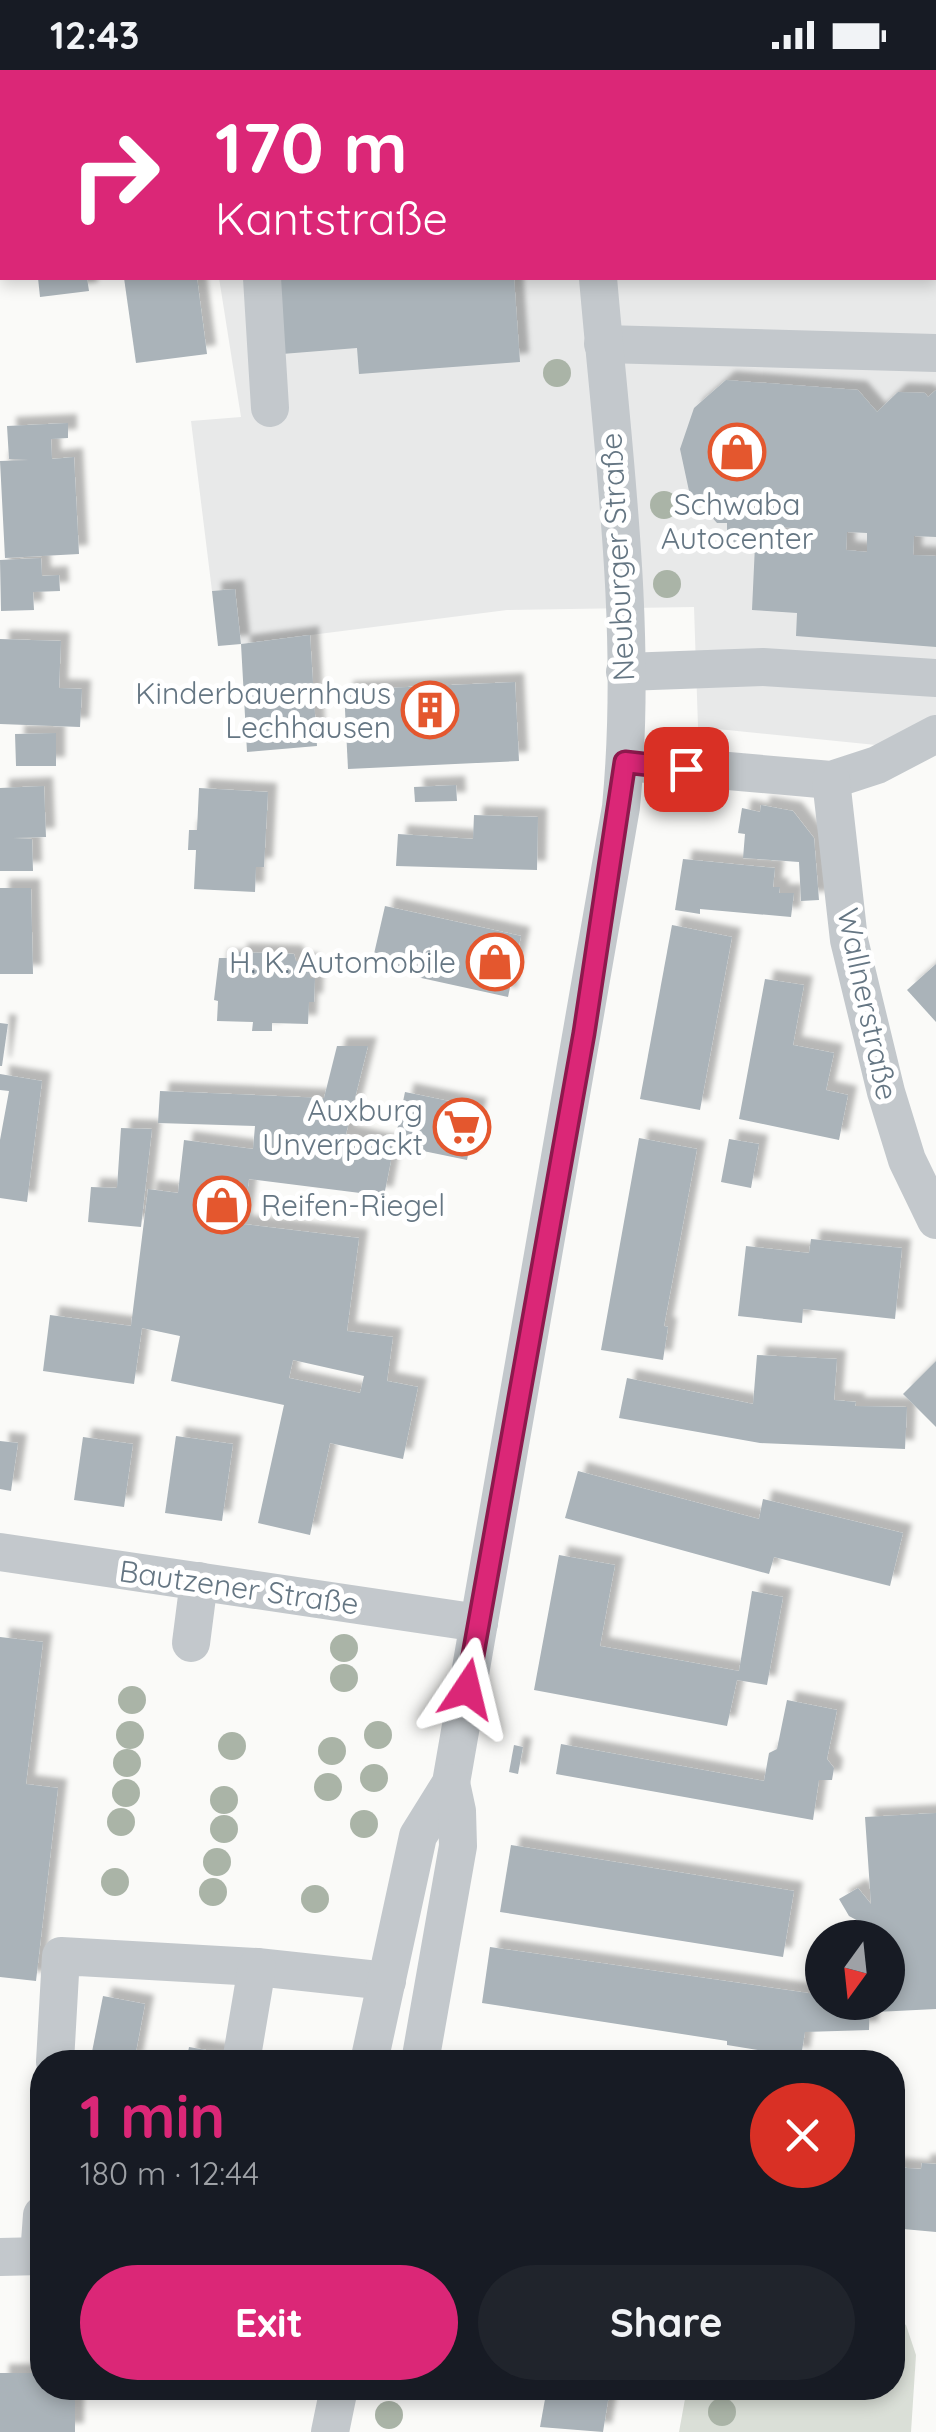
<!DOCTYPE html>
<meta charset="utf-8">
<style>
:root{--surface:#171b24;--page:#20242c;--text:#f1f3f6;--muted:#9ea1a6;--accent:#db2777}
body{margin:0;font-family:Quicksand,sans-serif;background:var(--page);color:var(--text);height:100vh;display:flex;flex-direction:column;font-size:38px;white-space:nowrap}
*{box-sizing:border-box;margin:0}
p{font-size:32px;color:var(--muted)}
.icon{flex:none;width:55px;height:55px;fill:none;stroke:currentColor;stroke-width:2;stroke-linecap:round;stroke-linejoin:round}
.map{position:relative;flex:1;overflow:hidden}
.drawer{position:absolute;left:30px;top:1980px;width:875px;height:350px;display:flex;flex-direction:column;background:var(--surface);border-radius:40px;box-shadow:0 5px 15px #0003}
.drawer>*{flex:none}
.top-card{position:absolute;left:0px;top:0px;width:938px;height:210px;box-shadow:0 5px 15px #0003;background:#db2777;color:#fff;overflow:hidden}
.needle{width:65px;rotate:195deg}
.buttons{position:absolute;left:805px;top:1850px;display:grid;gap:20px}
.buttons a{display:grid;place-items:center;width:100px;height:100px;border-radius:50%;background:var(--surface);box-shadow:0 5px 15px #0003;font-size:50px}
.pin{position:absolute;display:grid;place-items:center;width:85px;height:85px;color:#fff;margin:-42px;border-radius:20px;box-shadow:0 5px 15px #0006}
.me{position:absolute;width:110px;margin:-55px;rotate:10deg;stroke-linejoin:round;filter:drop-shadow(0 0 8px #0008)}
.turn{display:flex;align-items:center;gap:35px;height:210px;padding:0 50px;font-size:45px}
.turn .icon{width:130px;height:130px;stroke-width:2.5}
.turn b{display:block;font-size:70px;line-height:85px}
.round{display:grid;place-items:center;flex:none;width:105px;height:105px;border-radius:52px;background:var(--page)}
.headline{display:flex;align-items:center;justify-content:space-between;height:170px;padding:0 50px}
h1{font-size:60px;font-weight:800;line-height:75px;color:var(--accent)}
.action{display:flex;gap:20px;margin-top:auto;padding:20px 50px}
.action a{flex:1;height:115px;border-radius:60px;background:var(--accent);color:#fff;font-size:40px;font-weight:800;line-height:115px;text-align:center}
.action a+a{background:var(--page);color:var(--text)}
.status{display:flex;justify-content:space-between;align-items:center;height:70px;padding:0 50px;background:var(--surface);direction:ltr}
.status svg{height:28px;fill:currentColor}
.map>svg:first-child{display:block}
</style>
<div class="status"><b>12:43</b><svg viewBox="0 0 49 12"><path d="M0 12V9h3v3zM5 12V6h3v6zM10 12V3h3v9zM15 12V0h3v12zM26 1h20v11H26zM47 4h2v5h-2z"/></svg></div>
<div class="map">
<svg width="936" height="2362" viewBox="0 0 936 2362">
<defs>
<filter id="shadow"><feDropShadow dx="9" dy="-9" stdDeviation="2.5" flood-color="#0004"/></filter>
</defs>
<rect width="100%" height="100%" fill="#fafaf8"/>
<path fill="#e8e9e9" d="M647 0H936V645L876 675 698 657 694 537 507 540 241 574 235 519 212 521 191 351 241 347 219 208H935V2Z"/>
<path fill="#dadfd7" d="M893 2247 906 2255 916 2285 911 2362H679L687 2318H892Z"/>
<g fill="#aab3b9" fill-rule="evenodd" filter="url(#shadow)">
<path d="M38 208H87L89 221 40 227Z"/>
<path d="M124 208H197L207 284 136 293Z"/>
<path d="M276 208H514L520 292 359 304 357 278 282 284Z"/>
<path d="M726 310 858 320 877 342 898 322 925 323 928 327 936 320V467L914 466 913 485 936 486V577L796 566 797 543 752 540 755 475 727 473V453H717L689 421 680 379 694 338ZM781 457 801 459 800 477 780 476ZM847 462 867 463V482L846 480Z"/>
<path d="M68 353V368L51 369 52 389 74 387 79 484 5 488 0 391 29 390 9 389 7 356Z"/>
<path d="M41 488 42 506 59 505 60 521 33 522 34 540 1 541 0 490Z"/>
<path d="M235 519 241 574 310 565 317 676 247 682 241 574 218 576 212 521Z"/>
<path d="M0 569 61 571 59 618 82 619 80 657 0 654Z"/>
<path d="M515 612 519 691 348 699 344 620Z"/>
<path d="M56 663V696H16L15 664Z"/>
<path d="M456 715 457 731 415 732 414 717Z"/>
<path d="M44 716 46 767 13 768 32 769 33 801H0V718Z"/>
<path d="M199 718 268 722 264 797H256L255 822 194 819 196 780H188L189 760H197Z"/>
<path d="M761 735 793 741 814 768 819 830 801 831 799 792 743 788 745 764 738 763 742 738 760 742Z"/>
<path d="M474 745 538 747 537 800 396 796 398 764 473 769Z"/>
<path d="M683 789 775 798 773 817H780L779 823H794L791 847 700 839V844L675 840Z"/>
<path d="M0 818H31L33 904H0Z"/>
<path d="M385 836 521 866 508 927 371 897Z"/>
<path d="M672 855 732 867 700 1040 640 1029Z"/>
<path d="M238 882 294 884 296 891 310 892V908H315L314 932H309L308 954 272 953V961H252L253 952 217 951 218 931 214 930 219 888H238Z"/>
<path d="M936 894V952L907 920Z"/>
<path d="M765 909 804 915 793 975 834 983 826 1020 848 1025 839 1070 739 1049Z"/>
<path d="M0 953 8 954 2 996H0Z"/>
<path d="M337 976H368L346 1064 394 1075 384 1126 249 1109 243 1154 359 1168 347 1261 393 1267 387 1311 418 1317 403 1389 330 1373 310 1465 258 1453 284 1335 171 1311 180 1266 142 1258 134 1314 43 1301 50 1245 131 1256 148 1119 178 1123 184 1070 253 1079 255 1056 158 1053 160 1021 324 1028ZM293 1290 364 1306 360 1323 289 1308Z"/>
<path d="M0 1004 42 1011 27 1132 0 1128V1070L9 1021 0 1020Z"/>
<path d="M405 1022 478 1037 467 1090 394 1075Z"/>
<path d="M121 1058 152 1059 141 1157 88 1152 91 1117 117 1118Z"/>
<path d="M639 1068 697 1079 664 1256 668 1257 663 1290 601 1280Z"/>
<path d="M729 1069 759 1074 751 1118 721 1112Z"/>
<path d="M811 1169 902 1178 895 1249 803 1239 802 1253 738 1246 746 1176 809 1183Z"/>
<path d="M757 1285 837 1289 834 1330 856 1332 855 1336 907 1337 905 1379 760 1373 619 1348 627 1308 753 1334Z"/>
<path d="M936 1291V1357L903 1324Z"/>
<path d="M176 1366 233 1374 222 1451 165 1443Z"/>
<path d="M83 1367 133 1374 124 1437 74 1430Z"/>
<path d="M0 1371 18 1373 11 1421 0 1419Z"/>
<path d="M578 1401 759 1449 763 1429 903 1463 890 1516 774 1487 769 1504 565 1448Z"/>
<path d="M559 1485 615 1495 600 1576 739 1601 752 1521 783 1527 767 1615 737 1610 727 1656 534 1620Z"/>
<path d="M0 1567 43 1572 26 1714 58 1718 36 1911 0 1907Z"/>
<path d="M787 1630 837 1640 827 1689 834 1698 832 1710H819L813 1750 556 1704 561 1674 764 1711 769 1683 777 1679Z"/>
<path d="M514 1675 523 1677 518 1704 509 1702Z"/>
<path d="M936 1743V1939L876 1942V1932H888V1868H873V1859L849 1846 839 1829 858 1818 871 1834 865 1747Z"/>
<path d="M511 1775 794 1821 783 1887 500 1842Z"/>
<path d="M490 1877 822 1925V1932H870L869 1960 805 1962 801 1987 727 1975V1971L482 1933Z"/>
<path d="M103 1926 145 1934 134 1992H90Z"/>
<path d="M189 1977 234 1985 233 1992H186Z"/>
<path d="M922 2093 936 2094V2162L892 2158V2097L921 2099Z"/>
<path d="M0 2303H42V2318H75V2362H0Z"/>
<path d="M547 2318H610L603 2362 540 2357Z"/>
</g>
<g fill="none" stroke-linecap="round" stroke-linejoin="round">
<g stroke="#c3c8cc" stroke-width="38">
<path d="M580 0V2"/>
<path d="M262 208 270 338"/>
<path d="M603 274 936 283"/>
<path d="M625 602 763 597 936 608"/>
<path d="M625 692 831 710 877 695 936 664"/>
<path d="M831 710 849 870 886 1022 907 1090 936 1150"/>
<path d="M0 1482 479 1553"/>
<path d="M191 1573 199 1511"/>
<path d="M55 1992 61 1886 257 1897 387 1911"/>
<path d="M241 1992 257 1897"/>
<path d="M369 1992 418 1766 451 1713 621 737C638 562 613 382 598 208"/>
<path d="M420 1992 458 1776 457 1741 451 1713"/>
<path d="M39 2186 42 2145"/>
<path d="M0 2187 42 2186"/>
<path d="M330 2362 339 2318"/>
</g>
</g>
<g fill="#aab4a7">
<circle cx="557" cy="303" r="14"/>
<circle cx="664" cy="435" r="14"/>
<circle cx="667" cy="514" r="14"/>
<circle cx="344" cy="1578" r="14"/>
<circle cx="344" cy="1608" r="14"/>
<circle cx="132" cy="1630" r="14"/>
<circle cx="130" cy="1665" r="14"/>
<circle cx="378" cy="1665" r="14"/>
<circle cx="232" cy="1676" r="14"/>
<circle cx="332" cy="1681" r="14"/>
<circle cx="127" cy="1693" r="14"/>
<circle cx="374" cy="1708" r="14"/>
<circle cx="328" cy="1717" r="14"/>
<circle cx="126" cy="1723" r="14"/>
<circle cx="224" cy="1730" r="14"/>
<circle cx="121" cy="1752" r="14"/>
<circle cx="364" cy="1754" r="14"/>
<circle cx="224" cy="1759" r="14"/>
<circle cx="217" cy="1792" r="14"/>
<circle cx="115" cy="1812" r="14"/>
<circle cx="213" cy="1822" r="14"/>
<circle cx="315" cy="1829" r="14"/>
<circle cx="722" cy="2342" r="14"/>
<circle cx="389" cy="2345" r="14"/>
</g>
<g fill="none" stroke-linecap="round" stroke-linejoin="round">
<g stroke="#8e194d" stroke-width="25">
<path id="route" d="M467 1619 584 963 625 692 686 699"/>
</g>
<use href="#route" stroke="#db2777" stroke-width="18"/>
</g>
<defs>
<g id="shop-ring" transform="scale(2.875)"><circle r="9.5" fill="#fff" stroke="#e4572e" stroke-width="1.5"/><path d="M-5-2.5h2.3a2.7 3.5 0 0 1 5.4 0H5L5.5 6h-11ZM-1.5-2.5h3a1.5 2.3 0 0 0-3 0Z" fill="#e4572e"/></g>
<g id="building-ring" transform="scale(2.875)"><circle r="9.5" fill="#fff" stroke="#e4572e" stroke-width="1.5"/><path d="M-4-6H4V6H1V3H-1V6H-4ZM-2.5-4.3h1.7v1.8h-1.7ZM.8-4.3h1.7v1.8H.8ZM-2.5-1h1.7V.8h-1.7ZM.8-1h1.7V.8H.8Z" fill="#e4572e"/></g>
<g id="supermarket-ring" transform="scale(2.875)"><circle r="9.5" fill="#fff" stroke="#e4572e" stroke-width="1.5"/><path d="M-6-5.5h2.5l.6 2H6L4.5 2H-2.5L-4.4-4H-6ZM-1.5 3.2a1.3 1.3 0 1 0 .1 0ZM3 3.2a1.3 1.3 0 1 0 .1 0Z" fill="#e4572e"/></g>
</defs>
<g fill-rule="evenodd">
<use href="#shop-ring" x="737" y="382"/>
<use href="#building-ring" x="430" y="640"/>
<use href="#shop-ring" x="495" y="892"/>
<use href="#supermarket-ring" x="462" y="1057"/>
<use href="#shop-ring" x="222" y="1135"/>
</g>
<g text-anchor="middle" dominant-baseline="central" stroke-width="10" stroke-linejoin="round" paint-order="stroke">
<g font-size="30" fill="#657683" stroke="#fff" text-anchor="end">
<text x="737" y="434" text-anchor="middle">Schwaba<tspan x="737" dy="34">Autocenter</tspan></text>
<text x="391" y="623">Kinderbauernhaus<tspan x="391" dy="34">Lechhausen</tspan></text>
<text x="456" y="892">H. K. Automobile</text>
<text x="423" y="1040">Auxburg<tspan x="423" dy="34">Unverpackt</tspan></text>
<text x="261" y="1135" text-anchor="start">Reifen-Riegel</text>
</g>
<g font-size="30" fill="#657683" stroke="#fff">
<text transform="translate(617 487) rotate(-93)">Neuburger Straße</text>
<text transform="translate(868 934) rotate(78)">Wallnerstraße</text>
<text transform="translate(239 1517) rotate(8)">Bautzener Straße</text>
</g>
</g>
</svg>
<div class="buttons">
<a><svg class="needle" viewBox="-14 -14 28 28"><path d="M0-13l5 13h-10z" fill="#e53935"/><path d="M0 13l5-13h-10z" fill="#9ea1a6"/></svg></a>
</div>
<div class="pin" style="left:686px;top:699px;background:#d93025"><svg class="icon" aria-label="arrive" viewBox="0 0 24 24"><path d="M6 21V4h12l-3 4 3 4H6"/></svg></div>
<svg class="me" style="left:467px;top:1619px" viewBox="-20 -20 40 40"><path d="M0-17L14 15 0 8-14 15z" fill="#db2777" stroke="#fff" stroke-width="4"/></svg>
<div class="top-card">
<div class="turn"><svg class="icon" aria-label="right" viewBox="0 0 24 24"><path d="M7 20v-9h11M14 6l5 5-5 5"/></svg><div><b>170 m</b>Kantstraße</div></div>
</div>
<section class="drawer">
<div class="headline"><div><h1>1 min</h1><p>180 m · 12:44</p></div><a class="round" style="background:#d93025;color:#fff"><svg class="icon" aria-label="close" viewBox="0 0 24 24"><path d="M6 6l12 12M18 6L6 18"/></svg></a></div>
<div class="action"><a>Exit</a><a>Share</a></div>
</section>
</div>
